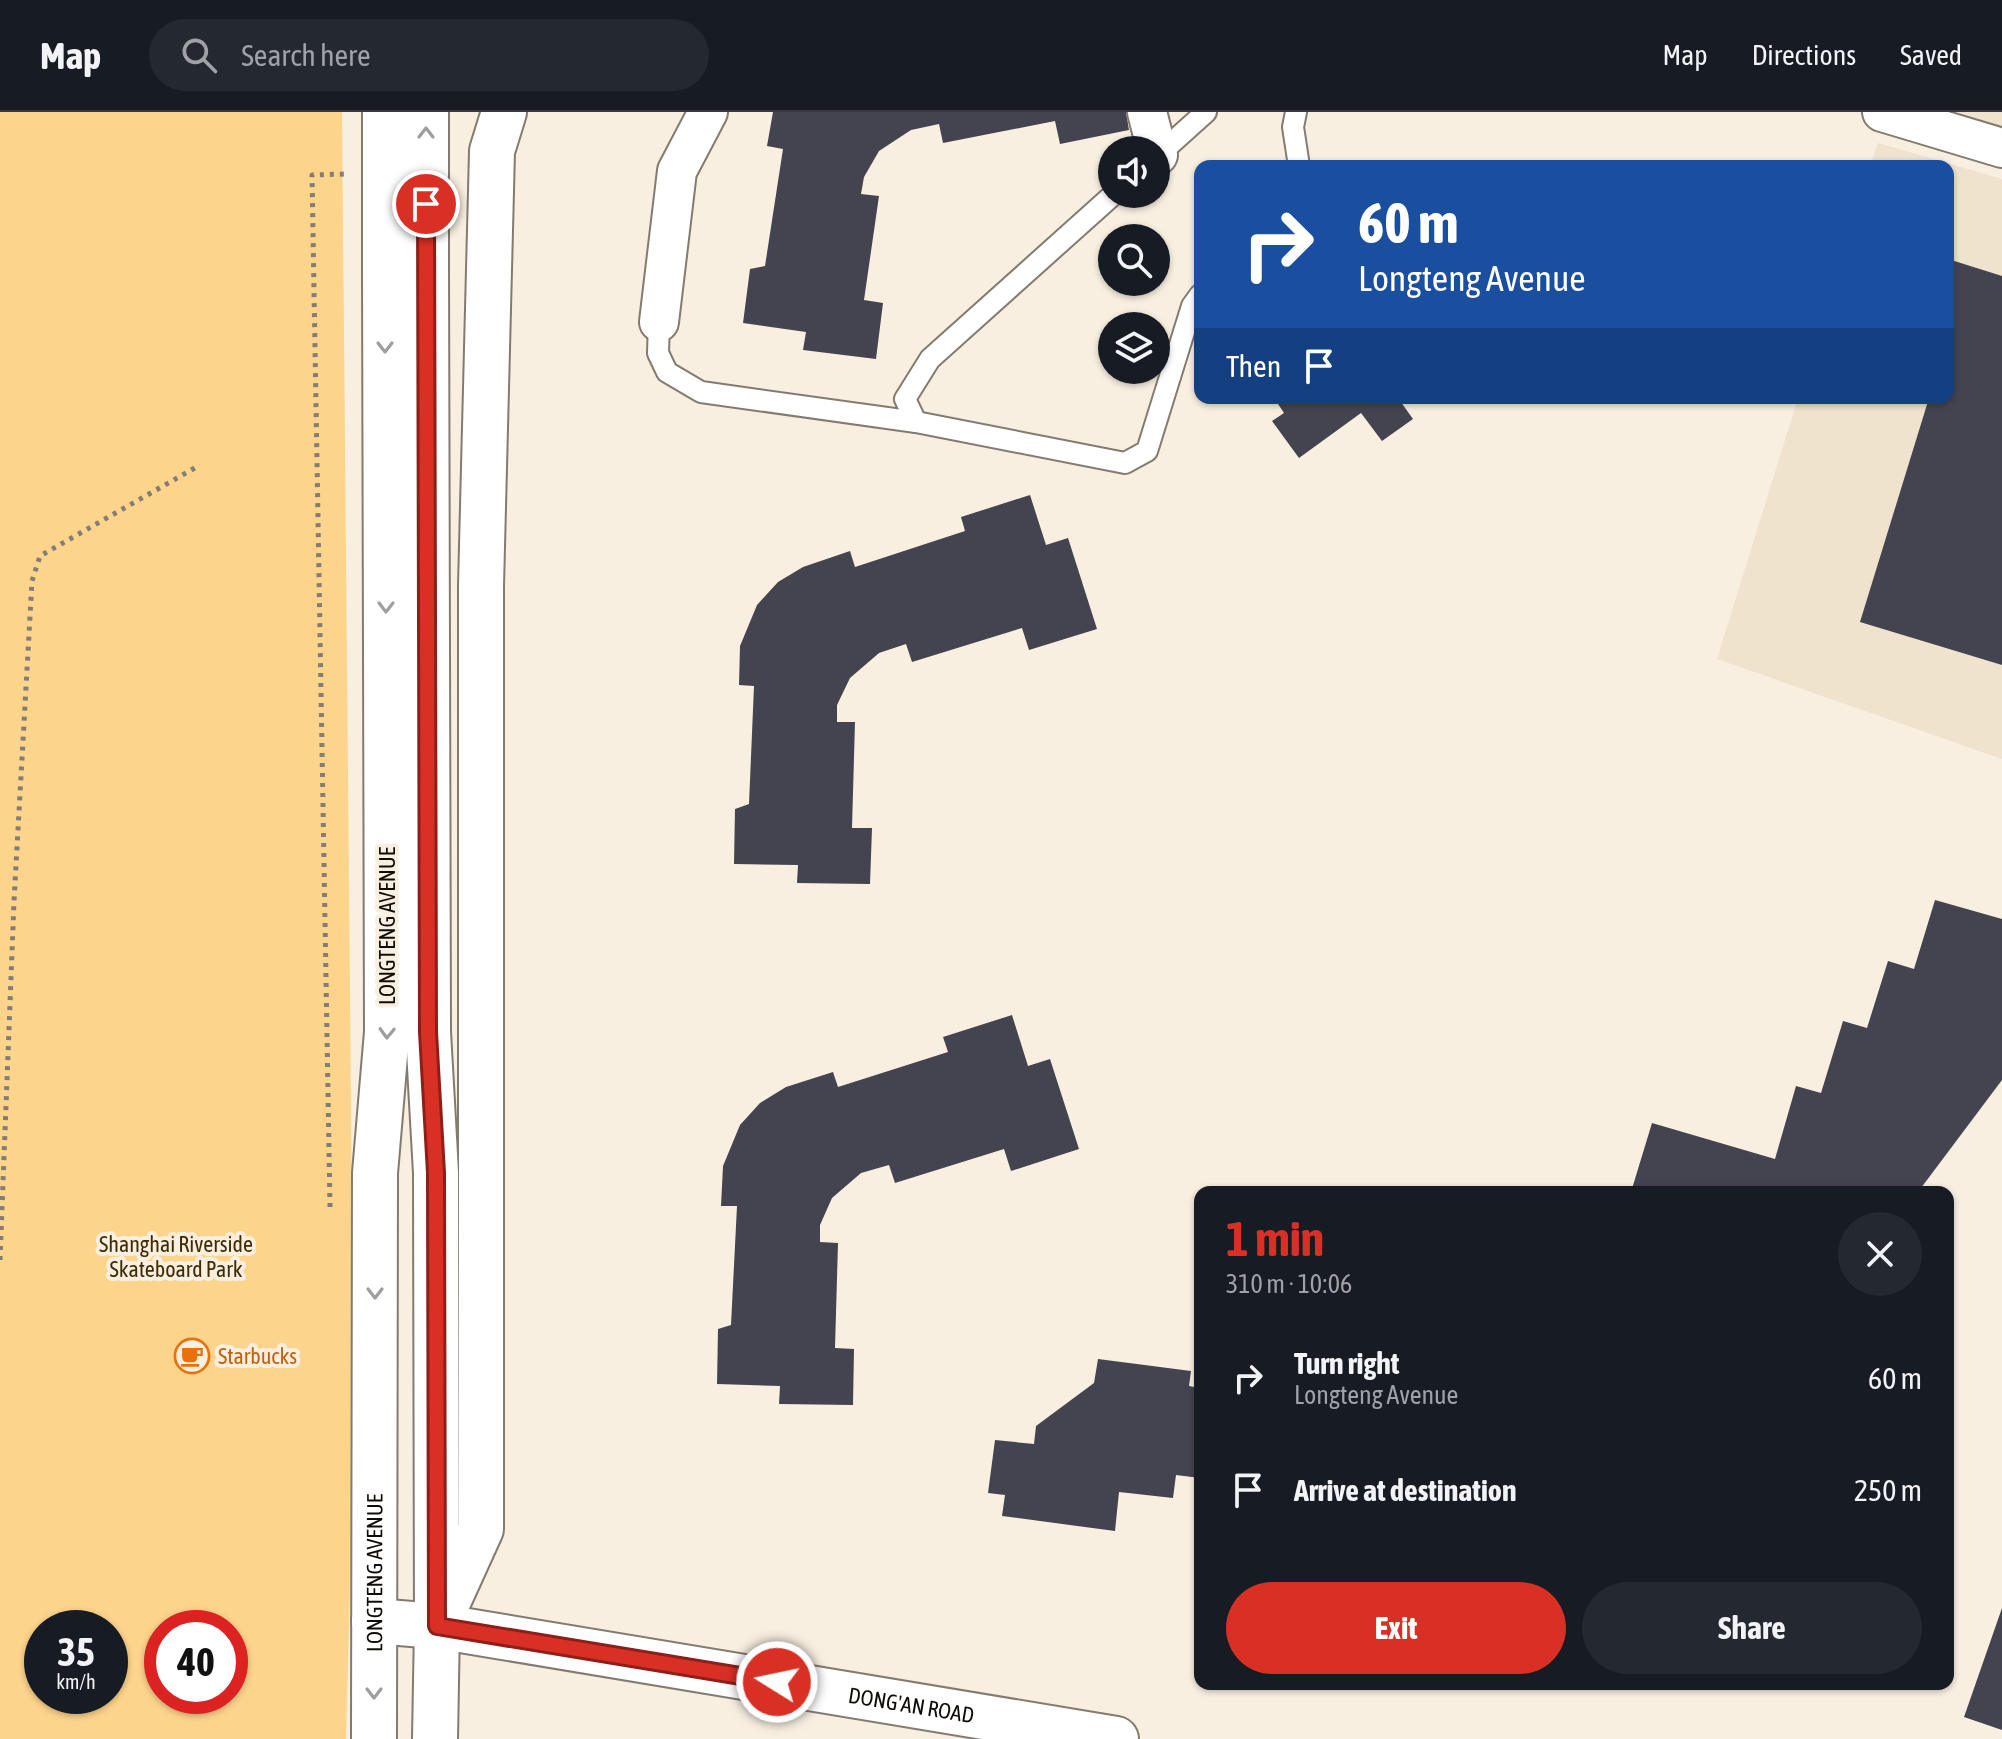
<!DOCTYPE html>
<meta charset="utf-8">
<style>
:root{--surface:#171b24;--page:#242831;--text:#f1f3f6;--muted:#9ea1a6;--line:#363941;--accent:#d93025}
body{margin:0;font-family:"Asap Condensed",sans-serif;background:var(--page);color:var(--text);height:100vh;display:flex;flex-direction:column;font-size:30px;white-space:nowrap}
*{box-sizing:border-box;margin:0}
p{font-size:26px;color:var(--muted)}
.icon{flex:none;width:44px;height:44px;fill:none;stroke:currentColor;stroke-width:2;stroke-linecap:round;stroke-linejoin:round}
.map{position:relative;flex:1;overflow:hidden}
.drawer{position:absolute;left:1194px;top:1074px;width:760px;height:504px;display:flex;flex-direction:column;background:var(--surface);border-radius:16px;box-shadow:0 2px 6px #0004}
.drawer>*{flex:none}
.top-card{position:absolute;left:1194px;top:48px;width:760px;height:244px;border-radius:16px;box-shadow:0 2px 6px #0004;background:#1a4fa0;color:#fff;overflow:hidden}
.controls{position:absolute;left:1098px;top:24px;display:grid;gap:16px}
.controls a{display:grid;place-items:center;width:72px;height:72px;border-radius:50%;background:var(--surface);box-shadow:0 2px 6px #0004;font-size:40px}
.speed{position:absolute;left:24px;top:1498px;display:flex;gap:16px;font-size:40px;font-weight:700;text-align:center}
.speed>*{display:grid;place-content:center;width:104px;height:104px;border-radius:50%;background:var(--surface);box-shadow:0 2px 6px #0004;line-height:1}
.speed small{font-size:20px;font-weight:400}
.speed .limit{border:12px solid #d22;background:#fff;color:#111}
.pin{position:absolute;display:grid;place-items:center;width:68px;height:68px;color:#fff;margin:-34px;border:4px solid #fff;border-radius:50%;box-shadow:0 2px 8px #0007}
.me{position:absolute;width:88px;margin:-44px;rotate:280deg;stroke-linejoin:round;filter:drop-shadow(0 0 6px #0008)}
.turn{display:flex;align-items:center;gap:28px;height:168px;padding:0 32px;font-size:36px}
.turn .icon{width:104px;height:104px;stroke-width:2.5}
.turn b{display:block;font-size:56px;line-height:68px}
.then{display:flex;align-items:center;height:76px;padding:0 32px;background:#0003;gap:16px;font-size:30px}
.round{display:grid;place-items:center;flex:none;width:84px;height:84px;border-radius:42px;background:var(--page)}
.overview{display:flex;align-items:center;justify-content:space-between;height:136px;padding:0 32px}
h1{font-size:48px;font-weight:700;line-height:60px;color:var(--accent)}
.button{display:flex;gap:16px;margin-top:auto;padding:16px 32px}
.button a{flex:1;height:92px;border-radius:48px;background:var(--accent);color:#fff;font-size:32px;font-weight:700;line-height:92px;text-align:center}
.button a+a{background:var(--page);color:var(--text)}
ul{padding:0;list-style:none}
li{display:flex;align-items:center;gap:24px;height:112px;padding:0 32px}
li div{flex:1}
li b{display:block;font-size:30px}
li em{font-style:normal}
header{display:flex;align-items:center;gap:48px;box-sizing:border-box;height:112px;padding:0 40px;background:var(--surface);border-bottom:2px solid var(--line)}
header strong{font-size:38px}
nav{display:flex;gap:44px;margin-inline-start:auto;font-size:28px}
.search{width:560px;height:72px;background:var(--page);display:flex;align-items:center;gap:20px;box-sizing:border-box;padding:0 28px;border-radius:44px;color:var(--muted);font-size:30px}
.map>svg:first-child{display:block}
</style>
<header>
<strong>Map</strong>
<div class="search"><svg class="icon" aria-label="search" viewBox="0 0 24 24"><circle cx="10" cy="10" r="6"/><path d="M15 15l6 6"/></svg>Search here</div>
<nav><a>Map</a><a>Directions</a><a>Saved</a></nav>
</header>
<div class="map">
<svg width="2002" height="1627" viewBox="0 0 2002 1627">
<rect width="100%" height="100%" fill="#f8efe1"/>
<g fill="#efe3ce">
<path d="M1897 0H2002V31Z"/>
<path d="M1878 31 2002 67V647L1717 547 1798 286H1948V54H1870Z"/>
</g>
<path fill="#fdd48c" fill-rule="evenodd" d="M0 0H342L354 1325 346 1627H0ZM42 1516H110V1584H42ZM162 1516H230V1584H162Z"/>
<g fill="#444450">
<path d="M773 0H1126L1129 18 1060 32 1055 9 943 31 939 12 911 18 879 39 864 65 861 82 879 84 864 188 883 191 876 247 803 238 806 220 743 211 750 157 765 154 783 37 767 34Z"/>
<path d="M1948 147 2002 164V553L1860 510 1929 286H1948Z"/>
<path d="M1274 286H1398L1413 307 1382 329 1361 301 1299 346 1272 309 1284 301Z"/>
<path d="M1030 383 1046 433 1068 426 1097 517 1029 538 1022 516 912 550 906 532 879 541 850 566 837 593V610H855L852 716H872L870 772 797 771 798 753 734 752 735 697 749 692 754 574 739 573 740 534 757 493 778 470 803 455 850 439 855 455 965 419 961 405Z"/>
<path d="M1935 788 2002 807V968L1918 1080H1631L1652 1011 1775 1047 1796 974 1821 981 1843 909 1867 916 1888 849 1914 857Z"/>
<path d="M1012 903 1028 954 1050 947 1079 1037 1011 1059 1004 1037 895 1071 889 1053 861 1061 832 1086 820 1113V1130L838 1131 835 1236 854 1237 853 1293 779 1292 780 1274 717 1272 718 1217 731 1213 737 1094H721L723 1054 740 1013 760 991 786 975 833 960 838 975 948 940 943 925Z"/>
<path d="M1098 1247 1191 1259 1189 1274 1200 1276V1366L1176 1363 1173 1386 1119 1380 1115 1419 1002 1404 1005 1383 988 1381 995 1328 1034 1332 1036 1314 1094 1271Z"/>
<path d="M2002 1496V1618L1964 1605Z"/>
</g>
<g fill="none" stroke-linecap="round" stroke-linejoin="round">
<g stroke="#837b6f" stroke-width="24">
<g id="lane">
<path d="M1296 0 1293 15 1299 54"/>
<path d="M1156 45 1206 0"/>
<path d="M1114 82 930 247 905 287 916 310 1125 351 1147 339 1192 194 1200 183"/>
<path d="M659 210 658 241 667 260 701 280 916 310"/>
</g>
</g>
<g stroke="#837b6f" stroke-width="42">
<g id="street">
<path d="M1147 0 1158 43"/>
<path d="M1882 0 2002 36"/>
<path d="M659 210 677 59 708 0"/>
</g>
</g>
<g stroke="#837b6f" stroke-width="48">
<g id="secondary">
<path d="M426 153 428 920 436 1061 437 1514 435 1627"/>
<path id="s1" d="M374 1509 437 1514 1116 1627"/>
<path d="M437 1514 481 1417V474L492 39 504 0"/>
<path id="s2" d="M374 1627 375 1061 387 920 385 157"/>
</g>
</g>
<g stroke="#837d74" stroke-width="5" stroke-dasharray="4 6" stroke-linecap="butt">
<path d="M330 1095 312 63 346 62"/>
<path d="M0 1148 14 789 32 469 40 444 200 353"/>
</g>
<use href="#lane" stroke="#fff" stroke-width="20"/>
<use href="#street" stroke="#fff" stroke-width="38"/>
<use href="#secondary" stroke="#fff" stroke-width="44"/>
<g stroke="#837b6f" stroke-width="48" stroke-linecap="butt">
<g id="secondary-bridge">
<path d="M385 0V157"/>
<path d="M426 0V153"/>
</g>
</g>
<use href="#secondary-bridge" stroke="#fff" stroke-width="44"/>
</g>
<defs><path id="oneway-chevron" d="M-2-3.5L2.5 0L-2 3.5" fill="none" stroke-width="1.6" stroke-linecap="round" stroke-linejoin="round" transform="scale(2)"/></defs>
<g stroke="#9f9e9c">
<use href="#oneway-chevron" transform="translate(426 21) rotate(-90)"/>
<use href="#oneway-chevron" transform="translate(385 235) rotate(90)"/>
<use href="#oneway-chevron" transform="translate(386 495) rotate(90)"/>
<use href="#oneway-chevron" transform="translate(387 921) rotate(92)"/>
<use href="#oneway-chevron" transform="translate(375 1181) rotate(90)"/>
<use href="#oneway-chevron" transform="translate(374 1581) rotate(90)"/>
</g>
<g fill="none" stroke-linecap="round" stroke-linejoin="round">
<g stroke="#8d1f18" stroke-width="20">
<path id="route" d="M426 92 428 920 436 1061 437 1514 777 1570"/>
</g>
<use href="#route" stroke="#d93025" stroke-width="14"/>
</g>
<defs>
<g id="cafe-ring" transform="scale(1.8)"><circle r="9.5" fill="#f8efe1" stroke="#e8710a" stroke-width="1.5"/><path d="M-5.5-4.5H6V0H3Q3 3.5 0 3.5H-2.5Q-5.5 3.5-5.5 0ZM3-3.2v2h1.7v-2ZM-6 4.5H4V6H-6Z" fill="#e8710a"/></g>
</defs>
<g fill-rule="evenodd">
<use href="#cafe-ring" x="192" y="1244"/>
</g>
<g text-anchor="middle" dominant-baseline="central" stroke-width="8" stroke-linejoin="round" paint-order="stroke">
<g font-size="22" fill="#0f0c08" stroke="#f8efe1">
<text transform="translate(387 814) rotate(-90)">LONGTENG AVENUE</text>
<text stroke="none"><textPath href="#s2" startOffset="166">LONGTENG AVENUE</textPath></text>
<text stroke="none"><textPath href="#s1" startOffset="544">DONG'AN ROAD</textPath></text>
</g>
<g font-size="22" fill="#3e2b02" stroke="#f8efe1">
<text x="176" y="1132">Shanghai Riverside<tspan x="176" dy="25">Skateboard Park</tspan></text>
</g>
<g font-size="22" fill="#c56008" stroke="#f8efe1" text-anchor="start">
<text x="218" y="1244">Starbucks</text>
</g>
</g>
</svg>
<div class="controls">
<a><svg class="icon" aria-label="sound" viewBox="0 0 24 24"><path d="M4 9h4l5-4v14l-5-4H4zM17 9q2 3 0 6"/></svg></a>
<a><svg class="icon" aria-label="search" viewBox="0 0 24 24"><circle cx="10" cy="10" r="6"/><path d="M15 15l6 6"/></svg></a>
<a><svg class="icon" aria-label="layers" viewBox="0 0 24 24"><path d="M12 4l9 5-9 5-9-5zM3 14l9 5 9-5"/></svg></a>
</div>
<div class="speed"><div>35<small>km/h</small></div><div class="limit">40</div></div>
<div class="pin" style="left:426px;top:92px;background:#d93025"><svg class="icon" aria-label="arrive" viewBox="0 0 24 24"><path d="M6 21V4h12l-3 4 3 4H6"/></svg></div>
<svg class="me" style="left:777px;top:1570px" viewBox="-20 -20 40 40"><circle r="17" fill="#d93025" stroke="#fff" stroke-width="3"/><path d="M0-11L8 9 0 5-8 9z" fill="#fff"/></svg>
<div class="top-card">
<div class="turn"><svg class="icon" aria-label="right" viewBox="0 0 24 24"><path d="M7 20v-9h11M14 6l5 5-5 5"/></svg><div><b>60 m</b>Longteng Avenue</div></div>
<div class="then">Then<svg class="icon" aria-label="arrive" viewBox="0 0 24 24"><path d="M6 21V4h12l-3 4 3 4H6"/></svg></div>
</div>
<section class="drawer">
<div class="overview"><div><h1>1 min</h1><p>310 m · 10:06</p></div><a class="round"><svg class="icon" aria-label="close" viewBox="0 0 24 24"><path d="M6 6l12 12M18 6L6 18"/></svg></a></div>
<ul>
<li><svg class="icon" aria-label="right" viewBox="0 0 24 24"><path d="M7 20v-9h11M14 6l5 5-5 5"/></svg><div><b>Turn right</b><p>Longteng Avenue</p></div><em>60 m</em></li>
<li><svg class="icon" aria-label="arrive" viewBox="0 0 24 24"><path d="M6 21V4h12l-3 4 3 4H6"/></svg><div><b>Arrive at destination</b></div><em>250 m</em></li>
</ul>
<div class="button"><a>Exit</a><a>Share</a></div>
</section>
</div>
